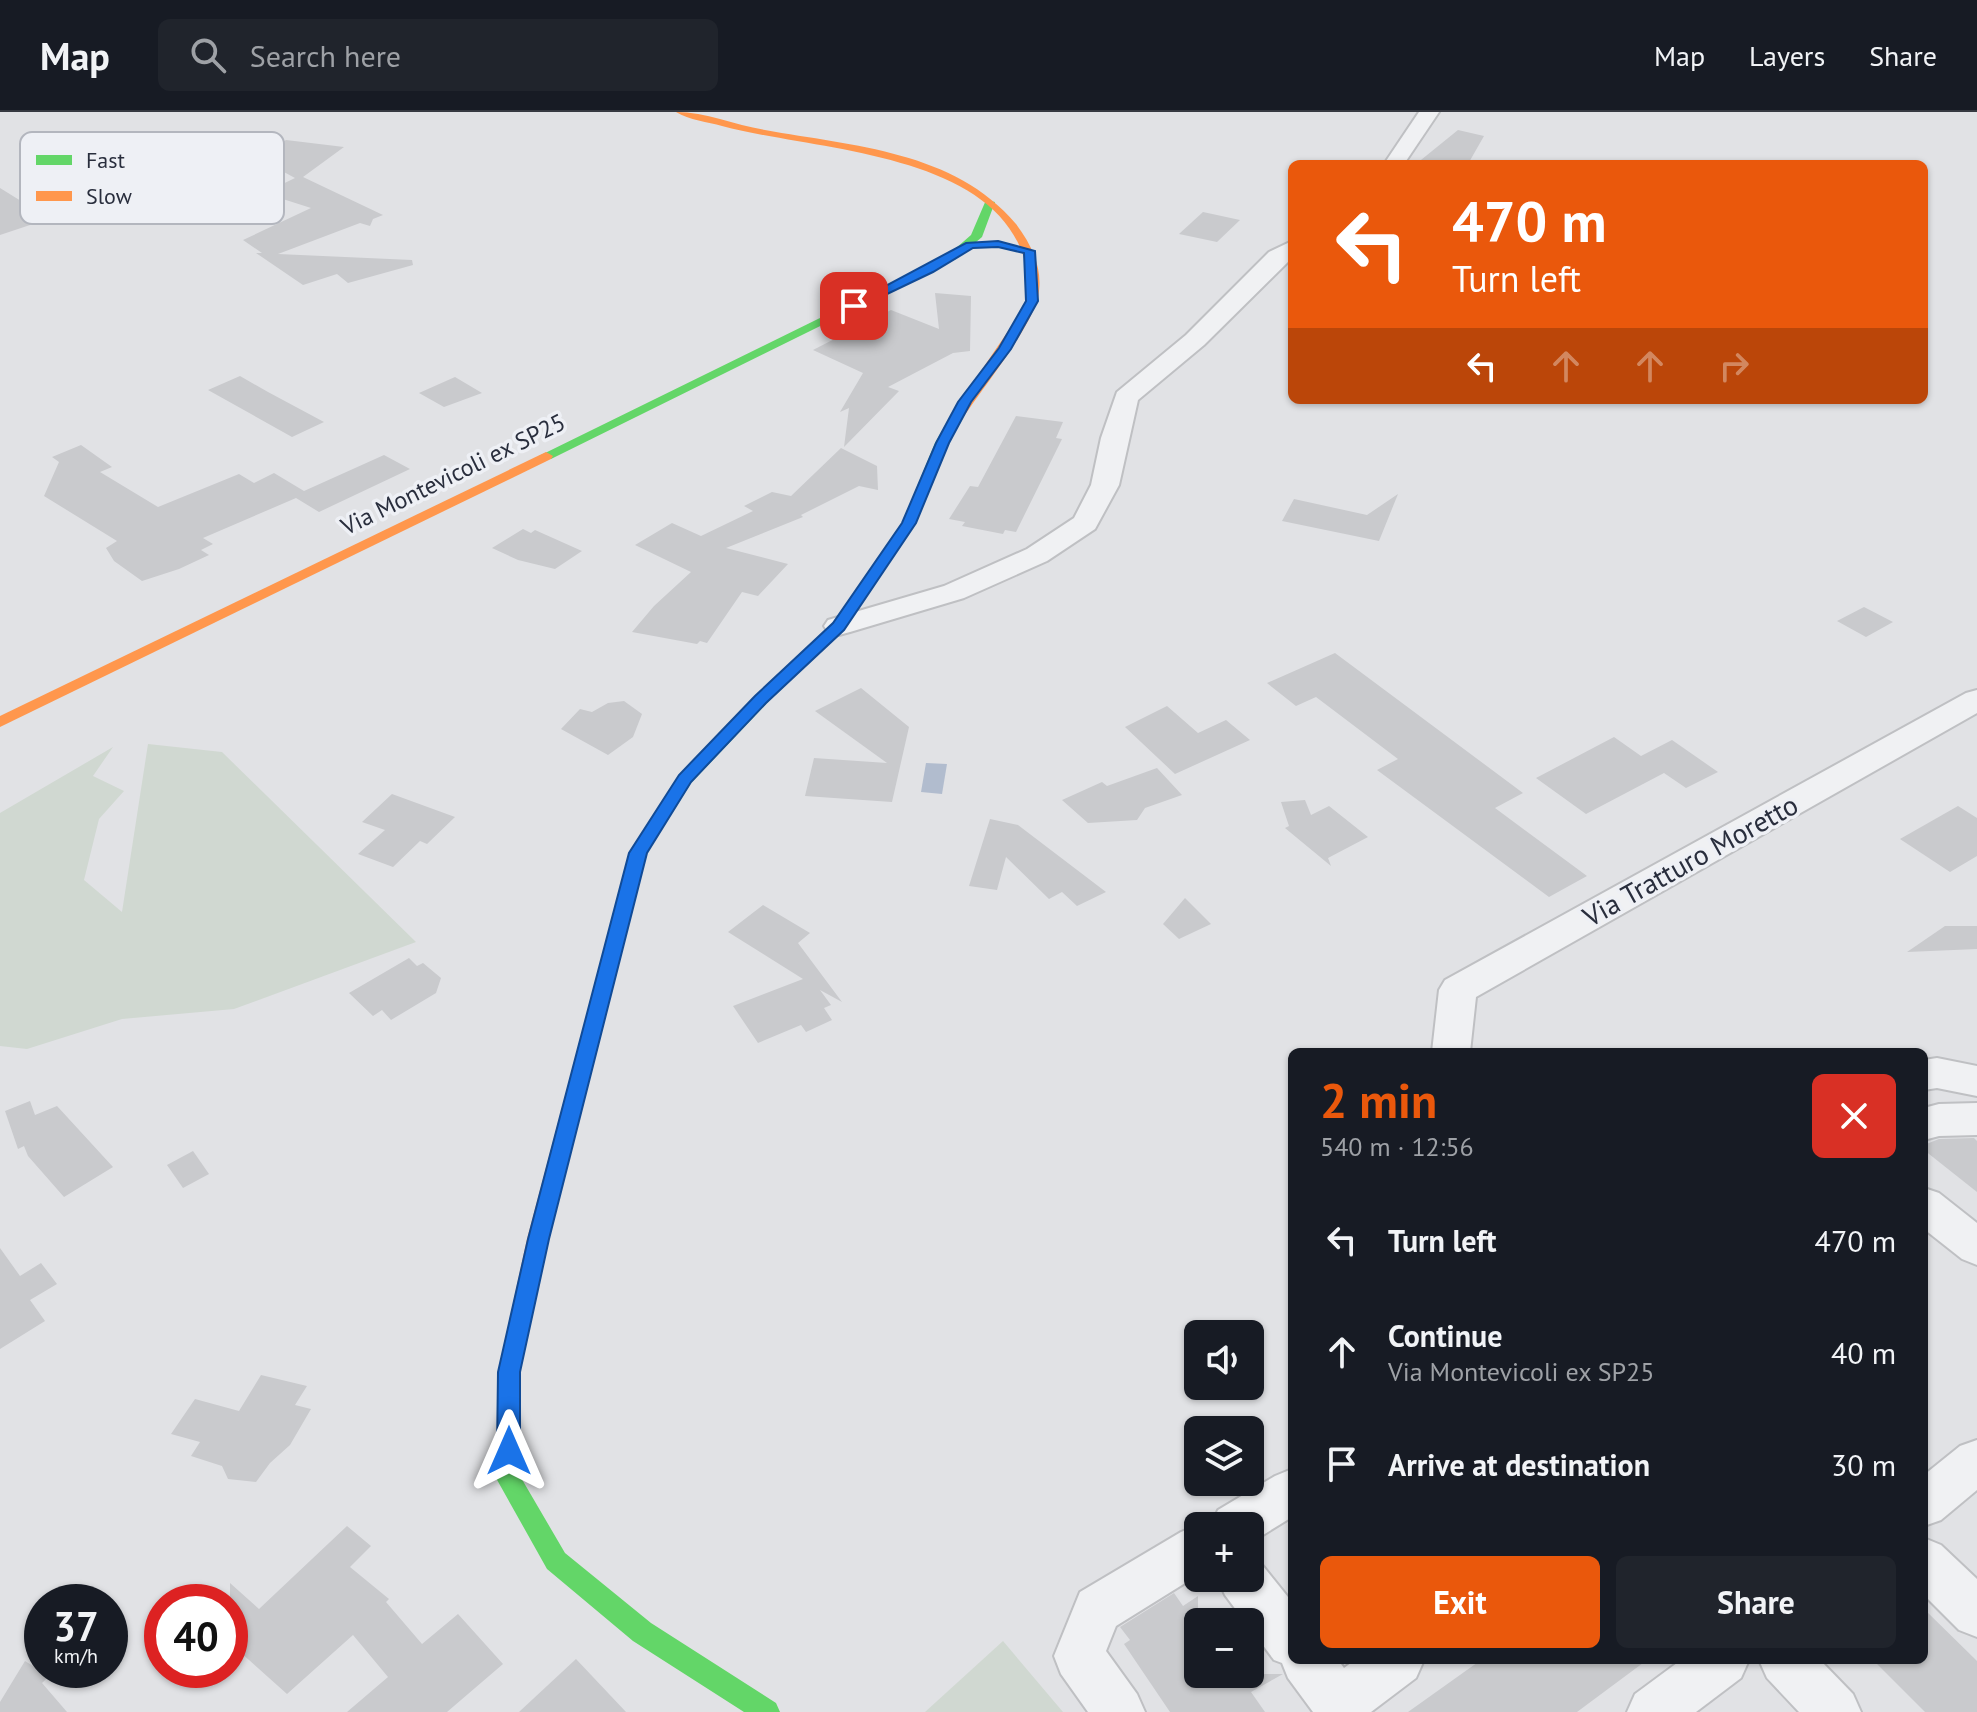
<!DOCTYPE html>
<meta charset="utf-8">
<style>
:root{--surface:#171b24;--page:#20242c;--text:#f1f3f6;--muted:#9ea1a6;--line:#363941;--accent:#ea580c}
body{margin:0;font-family:"PT Sans",sans-serif;background:var(--page);color:var(--text);height:100vh;display:flex;flex-direction:column;font-size:30px;white-space:nowrap}
*{box-sizing:border-box;margin:0}
p{font-size:26px;color:var(--muted)}
.icon{flex:none;width:44px;height:44px;fill:none;stroke:currentColor;stroke-width:2;stroke-linecap:round;stroke-linejoin:round}
.map{position:relative;flex:1;overflow:hidden}
.sheet{position:absolute;left:1288px;top:936px;width:640px;height:616px;display:flex;flex-direction:column;background:var(--surface);border-radius:12px;box-shadow:0 2px 6px #0004}
.sheet>*{flex:none}
.guide{position:absolute;left:1288px;top:48px;width:640px;height:244px;border-radius:12px;box-shadow:0 2px 6px #0004;background:#ea580c;color:#fff;overflow:hidden}
.tools{position:absolute;left:1184px;top:1208px;display:grid;gap:16px}
.tools a{display:grid;place-items:center;width:80px;height:80px;border-radius:12px;background:var(--surface);box-shadow:0 2px 6px #0004;font-size:40px}
.speed{position:absolute;left:24px;top:1472px;display:flex;gap:16px;font-size:40px;font-weight:700;text-align:center}
.speed>*{display:grid;place-content:center;width:104px;height:104px;border-radius:50%;background:var(--surface);box-shadow:0 2px 6px #0004;line-height:1}
.speed small{font-size:20px;font-weight:400}
.speed .limit{border:12px solid #d22;background:#fff;color:#111}
.pin{position:absolute;display:grid;place-items:center;width:68px;height:68px;color:#fff;margin:-34px;border-radius:16px;box-shadow:0 4px 12px #0006}
.me{position:absolute;width:88px;margin:-44px;rotate:0deg;stroke-linejoin:round;filter:drop-shadow(0 0 6px #0008)}
.turn{display:flex;align-items:center;gap:28px;height:168px;padding:0 32px;font-size:36px}
.turn .icon{width:104px;height:104px;stroke-width:2.5}
.turn b{display:block;font-size:56px;line-height:68px}
.lanes{display:flex;align-items:center;height:76px;padding:0 32px;background:#0003;justify-content:center;gap:40px;direction:ltr}
.lanes .off{opacity:.35}
.round{display:grid;place-items:center;flex:none;width:84px;height:84px;border-radius:12px;background:var(--page)}
.head{display:flex;align-items:center;justify-content:space-between;height:136px;padding:0 32px}
h1{font-size:48px;font-weight:600;line-height:60px;color:var(--accent)}
.button{display:flex;gap:16px;margin-top:auto;padding:16px 32px}
.button a{flex:1;height:92px;border-radius:12px;background:var(--accent);color:#fff;font-size:32px;font-weight:600;line-height:92px;text-align:center}
.button a+a{background:var(--page);color:var(--text)}
ul{padding:0;list-style:none}
li{display:flex;align-items:center;gap:24px;height:112px;padding:0 32px}
li div{flex:1}
li b{display:block;font-size:30px}
li em{font-style:normal}
header{display:flex;align-items:center;gap:48px;box-sizing:border-box;height:112px;padding:0 40px;background:var(--surface);border-bottom:2px solid var(--line)}
header strong{font-size:38px}
nav{display:flex;gap:44px;margin-inline-start:auto;font-size:28px}
.search{width:560px;height:72px;background:var(--page);display:flex;align-items:center;gap:20px;box-sizing:border-box;padding:0 28px;border-radius:12px;color:var(--muted);font-size:30px}
.map>svg:first-child{display:block}
</style>
<header>
<strong>Map</strong>
<div class="search"><svg class="icon" aria-label="search" viewBox="0 0 24 24"><circle cx="10" cy="10" r="6"/><path d="M15 15l6 6"/></svg>Search here</div>
<nav><a>Map</a><a>Layers</a><a>Share</a></nav>
</header>
<div class="map">
<svg width="1977" height="1600" viewBox="0 0 1977 1600">
<rect width="100%" height="100%" fill="#e1e2e5"/>
<g fill="#d0d8d1">
<path d="M148 632 222 640 416 830 234 897 122 907 27 937 0 934V701L113 635 93 664 124 679 99 707 84 768 122 800Z"/>
<path d="M1003 1529 1063 1600H925Z"/>
</g>
<path fill="#b1bcce" d="M926 651 947 652 942 682 921 680Z"/>
<g fill="#c9cacd">
<path d="M1458 18 1484 24 1468 52H1416Z"/>
<path d="M286 28 344 35 303 65 383 103 373 107 370 114 360 111 278 142 412 148 413 153 348 171 337 162 303 173 256 141H262L243 128 311 96 264 81 295 66 258 46Z"/>
<path d="M0 76 42 102 34 104 42 109 0 123Z"/>
<path d="M1203 100 1240 108 1217 130 1179 122Z"/>
<path d="M935 181 971 184 970 239 953 241 888 275 899 279 844 335 849 296 840 300 863 261 813 238 891 198 939 217Z"/>
<path d="M240 264 268 280 324 310 292 325 208 278Z"/>
<path d="M455 265 482 281 444 295 419 281Z"/>
<path d="M1016 304 1063 310 1056 326 1062 327 1016 420 1005 418 1003 422 962 414 965 410 949 407 970 374 978 375Z"/>
<path d="M81 333 112 355 100 360 158 395 239 362 254 371 274 361 304 379 384 343 410 357 319 400 296 386 203 426 213 432 201 438 209 443 179 457 142 469 114 449 106 436 117 429 44 384 59 350 52 345Z"/>
<path d="M841 336 877 354 878 378 859 374 801 403 803 405 726 436 788 452 758 484 742 480 707 531 700 529 697 532 632 520 654 494 691 460 635 433 672 411 701 424 753 399 744 394 772 380 791 384Z"/>
<path d="M1398 382 1379 429 1282 409 1294 387 1367 403Z"/>
<path d="M523 417 531 421 535 418 582 439 555 457 518 448 492 436Z"/>
<path d="M1864 495 1893 510 1866 525 1837 509Z"/>
<path d="M1335 541 1523 681 1495 696 1587 764 1549 785 1377 658 1398 647 1316 585 1296 594 1267 571Z"/>
<path d="M861 576 909 615 892 690 805 684 814 646 887 651 815 599Z"/>
<path d="M624 589 642 602 633 625 608 643 561 617 580 597 592 600 608 591Z"/>
<path d="M1167 594 1198 621 1226 608 1250 628 1175 662 1125 615Z"/>
<path d="M1614 625 1641 644 1672 628 1718 660 1686 676 1664 661 1586 702 1536 666Z"/>
<path d="M1157 656 1182 683 1145 696 1137 708 1088 711 1062 688 1102 670 1107 674Z"/>
<path d="M392 682 455 705 427 732 420 729 393 755 358 742 385 718 362 710Z"/>
<path d="M1305 688 1311 703 1329 694 1368 725 1328 746 1331 754 1285 716 1289 714 1281 690Z"/>
<path d="M1958 694 1977 706V744L1950 760 1900 727Z"/>
<path d="M990 707 1018 713 1106 780 1077 794 1062 780 1049 787 1006 745 997 778 969 774Z"/>
<path d="M1185 786 1211 812 1179 827 1163 812Z"/>
<path d="M763 793 810 821 798 831 842 890 820 878 831 893 824 896 832 908 806 920 801 913 758 931 733 894 803 867 728 820Z"/>
<path d="M1945 814H1977V837L1907 840Z"/>
<path d="M409 846 417 854 423 851 441 866 436 881 391 908 382 898 373 904 349 881Z"/>
<path d="M30 989 35 1003 57 994 113 1055 64 1085 28 1044 24 1034 18 1037 5 999Z"/>
<path d="M1974 1026 1977 1029V1080L1924 1038V1033L1939 1027Z"/>
<path d="M193 1039 209 1062 183 1076 167 1053Z"/>
<path d="M0 1136 20 1164 41 1151 57 1172 30 1188 45 1209 0 1237Z"/>
<path d="M261 1263 307 1274 295 1293 311 1297 290 1333 270 1351 256 1370 228 1367 222 1354 191 1344 200 1330 171 1322 195 1287 239 1299Z"/>
<path d="M347 1414 371 1434 350 1455 389 1487 386 1490 422 1532 458 1502 503 1552 447 1600H347L388 1565 353 1523 287 1582 230 1531V1471L259 1497Z"/>
<path d="M1174 1481 1183 1494 1198 1484V1562H1283L1251 1580 1265 1600H1170L1124 1532 1130 1528 1120 1515Z"/>
<path d="M1924 1497 1977 1549V1600H1925L1873 1548H1924Z"/>
<path d="M576 1547 626 1600H519Z"/>
<path d="M1481 1548H1647L1577 1600H1408Z"/>
<path d="M25 1549 49 1564 42 1571 67 1600H0V1590Z"/>
</g>
<g fill="none" stroke-linecap="round" stroke-linejoin="round">
<g stroke="#bfc0c3" stroke-width="4">
<g id="street">
<path d="M1419 0H1439L1404 52H1384Z"/>
<path d="M1292 129V146L1204 233 1138 288 1119 373 1095 417 1047 449 964 486 850 520 839 523 828 520 824 514 828 508 944 474 1027 437 1074 406 1091 373 1101 326 1117 280 1186 223 1269 140Z"/>
<path d="M1977 578V601L1476 885 1470 940H1432L1439 878 1445 868 1966 581Z"/>
<path d="M1937 946 1977 954V984L1937 976 1924 978V948Z"/>
<path d="M1977 991V1023L1939 1024 1924 1028V996L1939 992Z"/>
<path d="M1924 1076 1939 1081 1977 1111V1153L1962 1147 1924 1117Z"/>
<path d="M1977 1328V1378L1941 1408 1924 1414V1363L1960 1334Z"/>
<path d="M1292 1357V1405L1250 1431V1414H1211L1218 1398 1275 1364Z"/>
<path d="M1198 1413 1200 1414H1198V1463L1116 1514 1106 1539 1137 1582 1145 1600H1088L1061 1562 1054 1544 1080 1480 1181 1420Z"/>
<path d="M1924 1426 1941 1433 1977 1467V1525L1959 1518 1924 1483Z"/>
<path d="M1250 1446 1259 1449 1292 1490V1548H1338L1344 1556 1355 1548H1424L1416 1566 1371 1600H1313L1288 1566 1282 1551 1274 1548 1250 1516V1510H1245L1225 1483 1217 1466H1250Z"/>
<path d="M1681 1548H1749L1741 1566 1696 1600H1627L1635 1582Z"/>
<path d="M1759 1548H1820L1853 1582 1861 1600H1799L1767 1566Z"/>
</g>
</g>
<use href="#street" fill="#f0f1f3" fill-rule="evenodd"/>
<g fill="#63d668" fill-rule="evenodd">
<path d="M986 88 995 90 982 125 956 147 551 347H541L539 344 948 143 971 123Z"/>
<path d="M956 302 963 306 949 331 916 411 844 517 767 591 691 671 647 741 597 939 594 944H580L577 939 629 741 679 663 755 585 834 511 902 411 935 331 951 303Z"/>
<path d="M509 1284 517 1287 520 1294V1364L565 1441 651 1511 776 1591 780 1600H744L633 1529 547 1457 496 1366 498 1294 501 1287Z"/>
</g>
<g fill="#ff974d" fill-rule="evenodd">
<path d="M676 0C706 0 735 13 765 18 853 34 955 39 1016 112 1031 132 1042 154 1039 179 1037 210 979 280 961 309L949 306 1021 200C1031 182 1029 160 1022 140 984 39 810 38 722 14 708 10 689 8 676 0Z"/>
<path d="M546 340 553 344 551 347 0 615V604Z"/>
<path d="M587 932 594 934 597 939 549 1127 520 1260V1294L517 1301 509 1304 501 1301 498 1294V1260L527 1127 577 939 580 934Z"/>
</g>
</g>
<path fill="#1a73e8" stroke="#114b97" stroke-width="2" d="M998 129 1035 139 1038 189 1011 237 971 290 949 331 916 411 844 518 766 591 691 670 647 741 549 1127 520 1260V1339L517 1347 509 1350 500 1347 497 1339 498 1260 528 1127 629 741 679 663 755 584 833 511 902 411 936 331 958 290 999 236 1026 189 1024 141 998 135 973 136 933 160 858 196 848 194 966 131Z"/>
<g text-anchor="middle" dominant-baseline="central" stroke-width="7" stroke-linejoin="round" paint-order="stroke">
<g font-size="24" fill="#292e3d" stroke="#eef0f5">
<text transform="translate(453 362) rotate(-26)">Via Montevicoli ex SP25</text>
</g>
<g font-size="28" fill="#292e3d" stroke="#eef0f5">
<text transform="translate(1690 748) rotate(-29)">Via Tratturo Moretto</text>
</g>
</g>
<rect x="20" y="20" width="264" height="92" rx="12" fill="#eef0f5" stroke="#b3b6be" stroke-width="2"/>
<rect x="36" y="43" width="36" height="10" fill="#63d668"/>
<rect x="36" y="79" width="36" height="10" fill="#ff974d"/>
<g font-size="22" fill="#292e3d">
<text x="86" y="56">Fast</text>
<text x="86" y="92">Slow</text>
</g>
</svg>
<div class="tools">
<a><svg class="icon" aria-label="sound" viewBox="0 0 24 24"><path d="M4 9h4l5-4v14l-5-4H4zM17 9q2 3 0 6"/></svg></a>
<a><svg class="icon" aria-label="layers" viewBox="0 0 24 24"><path d="M12 4l9 5-9 5-9-5zM3 14l9 5 9-5"/></svg></a>
<a>+</a>
<a>−</a>
</div>
<div class="speed"><div>37<small>km/h</small></div><div class="limit">40</div></div>
<div class="pin" style="left:854px;top:194px;background:#d93025"><svg class="icon" aria-label="arrive" viewBox="0 0 24 24"><path d="M6 21V4h12l-3 4 3 4H6"/></svg></div>
<svg class="me" style="left:509px;top:1339px" viewBox="-20 -20 40 40"><path d="M0-17L14 15 0 8-14 15z" fill="#1a73e8" stroke="#fff" stroke-width="4"/></svg>
<div class="guide">
<div class="turn"><svg class="icon" aria-label="left" viewBox="0 0 24 24"><path d="M17 20v-9H6M10 6l-5 5 5 5"/></svg><div><b>470 m</b>Turn left</div></div>
<div class="lanes"><svg class="icon" aria-label="left" viewBox="0 0 24 24"><path d="M17 20v-9H6M10 6l-5 5 5 5"/></svg><svg class="icon off" aria-label="ahead" viewBox="0 0 24 24"><path d="M12 20V5M6 11l6-6 6 6"/></svg><svg class="icon off" aria-label="ahead" viewBox="0 0 24 24"><path d="M12 20V5M6 11l6-6 6 6"/></svg><svg class="icon off" aria-label="right" viewBox="0 0 24 24"><path d="M7 20v-9h11M14 6l5 5-5 5"/></svg></div>
</div>
<section class="sheet">
<div class="head"><div><h1>2 min</h1><p>540 m · 12:56</p></div><a class="round" style="background:#d93025;color:#fff"><svg class="icon" aria-label="close" viewBox="0 0 24 24"><path d="M6 6l12 12M18 6L6 18"/></svg></a></div>
<ul>
<li><svg class="icon" aria-label="left" viewBox="0 0 24 24"><path d="M17 20v-9H6M10 6l-5 5 5 5"/></svg><div><b>Turn left</b></div><em>470 m</em></li>
<li><svg class="icon" aria-label="ahead" viewBox="0 0 24 24"><path d="M12 20V5M6 11l6-6 6 6"/></svg><div><b>Continue</b><p>Via Montevicoli ex SP25</p></div><em>40 m</em></li>
<li><svg class="icon" aria-label="arrive" viewBox="0 0 24 24"><path d="M6 21V4h12l-3 4 3 4H6"/></svg><div><b>Arrive at destination</b></div><em>30 m</em></li>
</ul>
<div class="button"><a>Exit</a><a>Share</a></div>
</section>
</div>
